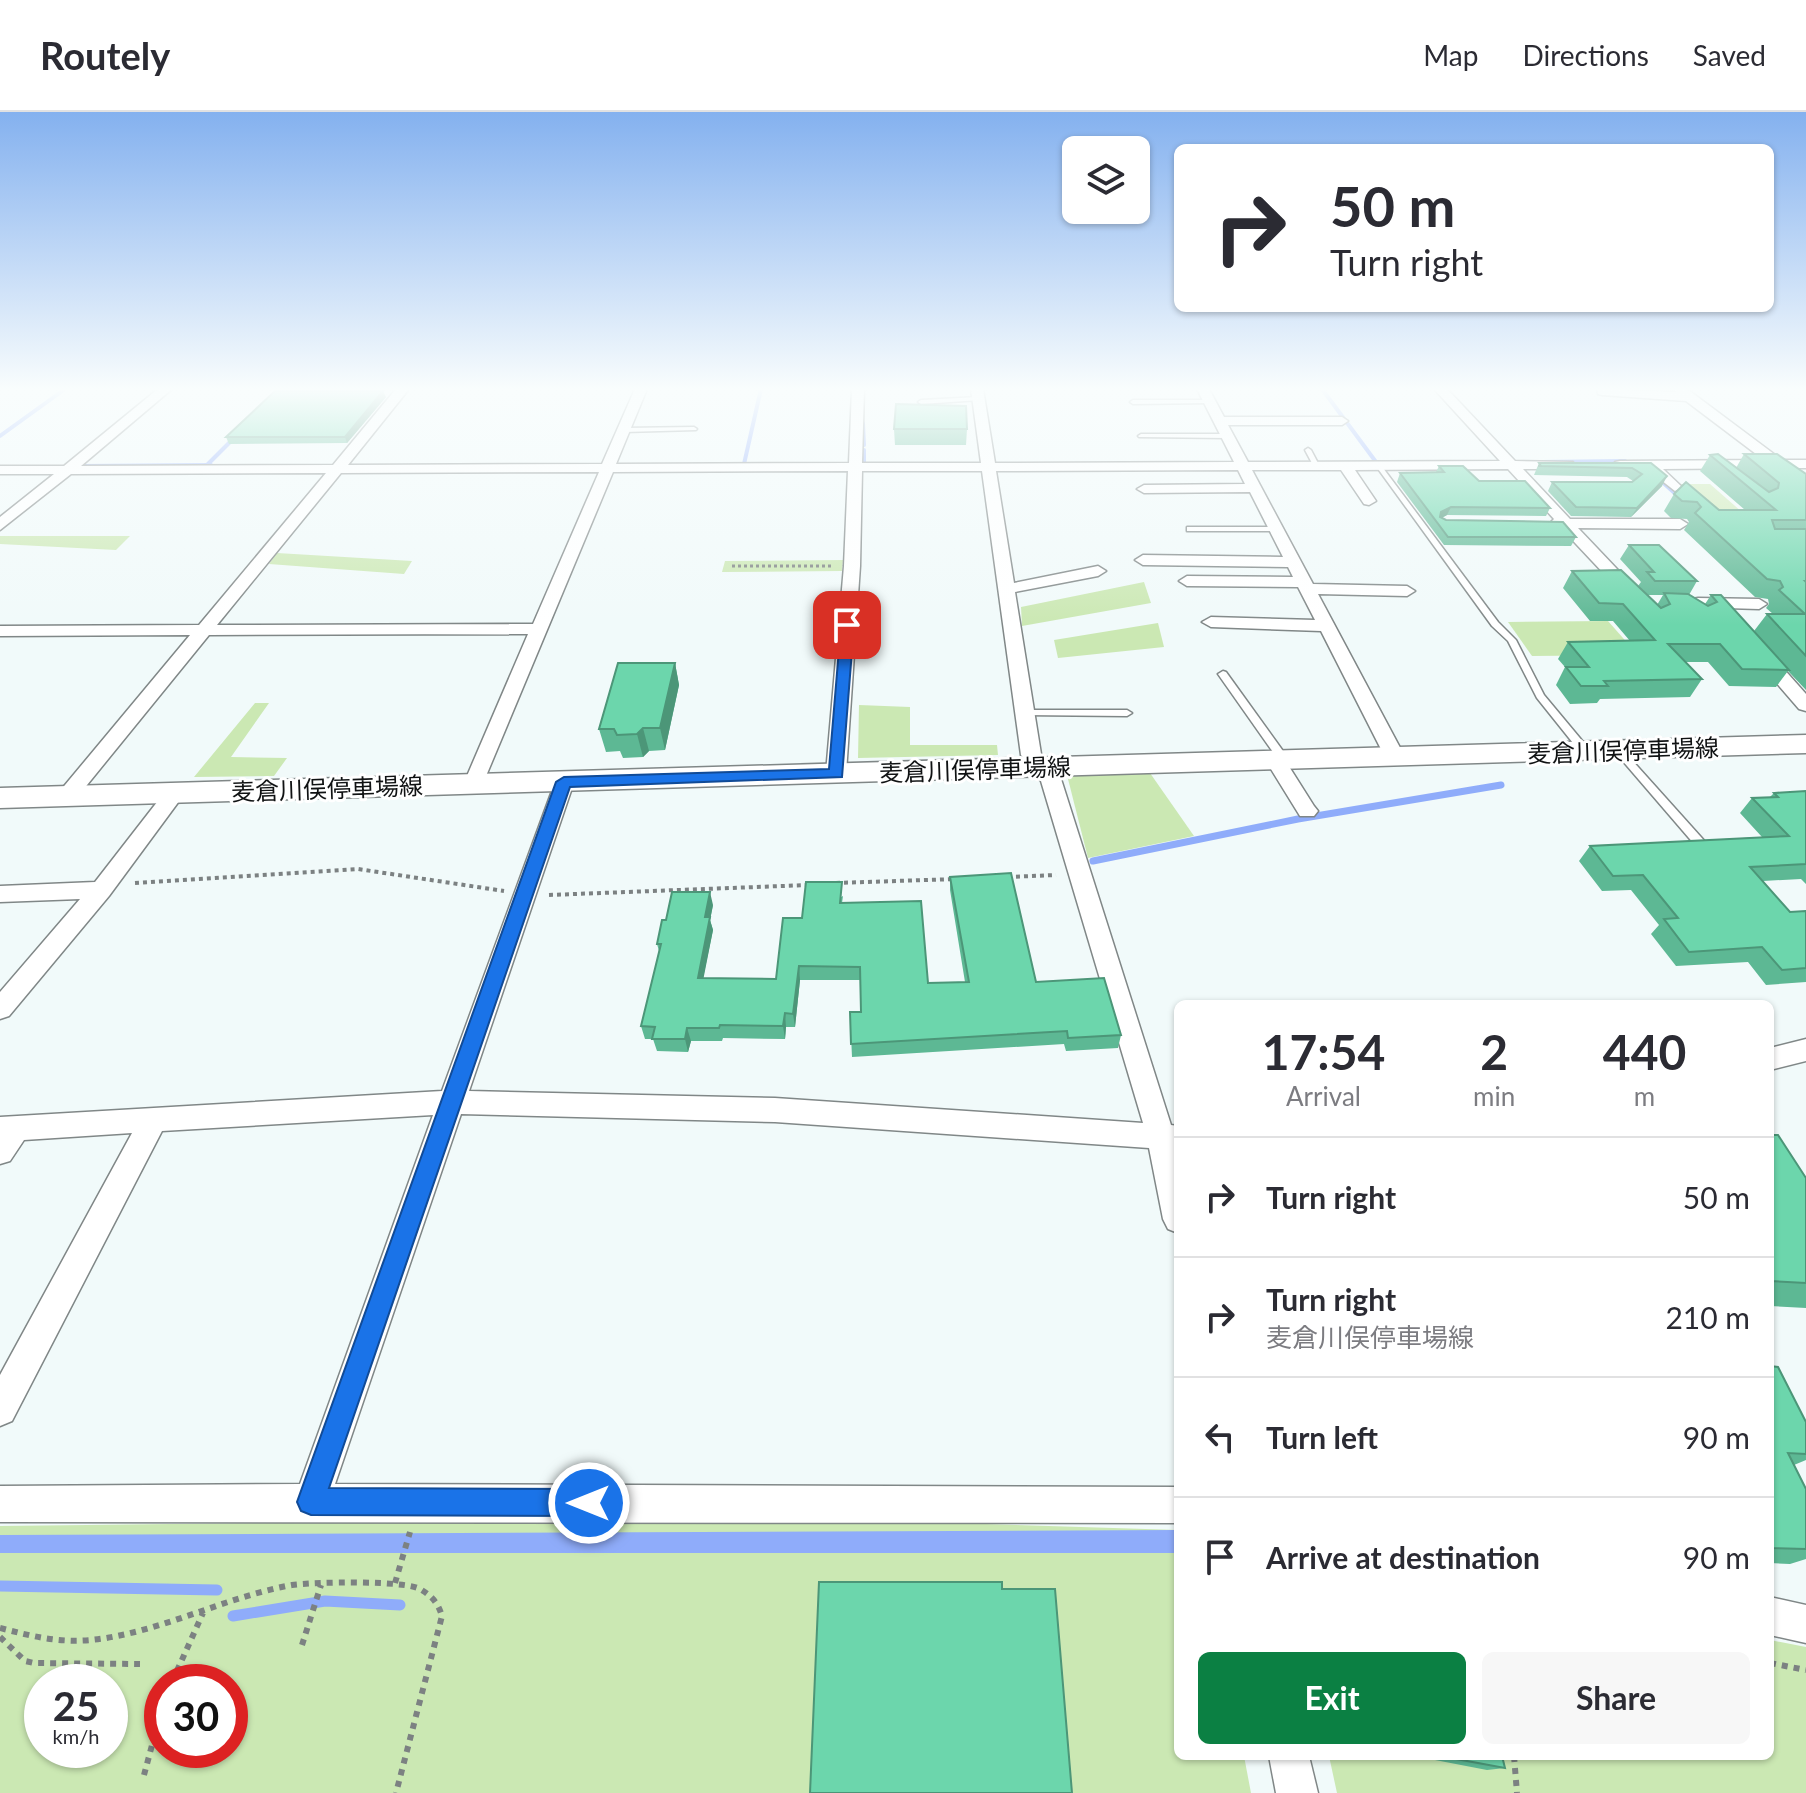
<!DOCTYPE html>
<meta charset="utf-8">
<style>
:root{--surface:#fff;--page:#f7f7f7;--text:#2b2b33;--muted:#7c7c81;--line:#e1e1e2;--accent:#0b8043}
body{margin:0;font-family:Lato,"Noto Sans JP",sans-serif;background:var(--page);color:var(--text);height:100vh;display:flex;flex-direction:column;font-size:30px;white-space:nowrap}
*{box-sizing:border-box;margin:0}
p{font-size:26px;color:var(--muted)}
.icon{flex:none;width:44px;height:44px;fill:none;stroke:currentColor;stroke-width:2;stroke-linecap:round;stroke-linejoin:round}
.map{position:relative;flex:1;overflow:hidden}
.details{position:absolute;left:1174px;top:888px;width:600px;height:760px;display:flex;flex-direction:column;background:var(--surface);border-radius:12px;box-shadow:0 2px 6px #0004}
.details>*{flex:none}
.guide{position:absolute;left:1174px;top:32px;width:600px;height:168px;border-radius:12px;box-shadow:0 2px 6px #0004;background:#fff;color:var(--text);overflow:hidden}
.controls{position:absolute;left:1062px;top:24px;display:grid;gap:16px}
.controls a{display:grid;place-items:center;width:88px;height:88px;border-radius:12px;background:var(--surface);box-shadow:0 2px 6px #0004;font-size:40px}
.speed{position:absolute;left:24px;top:1552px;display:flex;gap:16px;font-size:40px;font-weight:700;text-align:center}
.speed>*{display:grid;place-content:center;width:104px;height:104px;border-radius:50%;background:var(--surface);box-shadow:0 2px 6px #0004;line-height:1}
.speed small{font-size:20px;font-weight:400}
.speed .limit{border:12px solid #d22;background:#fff;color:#111}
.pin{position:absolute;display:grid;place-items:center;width:68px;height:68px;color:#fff;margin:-34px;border-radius:16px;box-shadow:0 4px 12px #0006}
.me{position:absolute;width:88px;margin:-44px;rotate:270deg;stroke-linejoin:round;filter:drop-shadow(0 0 6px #0008)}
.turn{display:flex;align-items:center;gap:28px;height:168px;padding:0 24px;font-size:36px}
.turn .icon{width:104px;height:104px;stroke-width:2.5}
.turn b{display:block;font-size:56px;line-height:68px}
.eta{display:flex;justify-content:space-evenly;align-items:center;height:136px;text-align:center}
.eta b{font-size:48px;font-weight:700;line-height:56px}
.cta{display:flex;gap:16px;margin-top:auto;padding:16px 24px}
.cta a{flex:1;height:92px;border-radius:12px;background:var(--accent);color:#fff;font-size:32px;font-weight:700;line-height:92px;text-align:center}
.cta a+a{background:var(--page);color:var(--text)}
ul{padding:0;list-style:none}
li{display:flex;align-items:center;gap:24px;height:120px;padding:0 24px;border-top:2px solid var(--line)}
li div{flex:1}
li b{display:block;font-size:30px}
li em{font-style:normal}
header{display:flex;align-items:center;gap:48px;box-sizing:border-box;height:112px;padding:0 40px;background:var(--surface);border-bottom:2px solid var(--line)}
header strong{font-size:38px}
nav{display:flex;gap:44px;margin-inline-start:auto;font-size:28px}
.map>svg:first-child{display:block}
</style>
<header>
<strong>Routely</strong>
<nav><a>Map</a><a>Directions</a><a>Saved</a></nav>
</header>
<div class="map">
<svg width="1806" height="1681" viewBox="0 0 1806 1681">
<rect width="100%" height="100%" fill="#f1fafa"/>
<g fill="#cbe8b3" fill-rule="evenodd">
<path d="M1665 372H1710L1751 408H1706Z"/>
<path d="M0 424H130L116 438 0 432Z"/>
<path d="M277 441 412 449 404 462 269 452Z"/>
<path d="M843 448 842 459 722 460 725 449Z"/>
<path d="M1144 470 1151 491 1022 514 1021 495Z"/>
<path d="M1608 509 1638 543 1532 544 1508 510Z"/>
<path d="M1158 511 1164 535 1058 546 1054 528Z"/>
<path d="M255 591H269L231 645 287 646 274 664 194 665Z"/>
<path d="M859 593 910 595V633H997L998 643 858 646Z"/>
<path d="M1150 661 1194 724 1088 746 1067 663Z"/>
<path d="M439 1409 986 1412 1178 1418V1644H1244L1251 1681H0V1414ZM42 1570H110V1638H42ZM162 1570H230V1638H162Z"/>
<path d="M1770 1528 1806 1535V1681H1337L1329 1644H1770Z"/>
</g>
<path fill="#8facfa" d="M1178 1418V1441H0V1423Z"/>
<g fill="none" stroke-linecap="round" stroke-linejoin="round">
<g stroke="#8facfa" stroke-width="4">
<path d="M1322 277 1376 350"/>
<path d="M863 311 864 333"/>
<path d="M0 324 65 277"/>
<path d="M864 338V350"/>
<path d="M1542 350 1625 349"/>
<path d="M744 352 761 277"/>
<path d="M82 354 211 353"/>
<path d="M206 354 233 327"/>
<path d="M1659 367 1679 385"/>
</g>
<path stroke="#8facfa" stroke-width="7" d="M1093 749 1298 707 1501 673"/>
<g stroke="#8facfa" stroke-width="11">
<path d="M0 1474 217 1478"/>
<path d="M233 1504 325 1489 400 1493"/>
</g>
<g stroke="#808787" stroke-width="3">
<g id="lane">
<path d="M978 285 980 286V288L921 292 918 290 921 288Z"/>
<path d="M1209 288 1212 290 1211 291 1133 292 1130 290 1133 288Z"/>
<path d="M694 315 697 317 696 318 624 320 621 318 624 316Z"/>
<path d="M1141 322H1227L1230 324 1227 326 1139 325 1138 324Z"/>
<path d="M1308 336 1311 338 1319 353 1318 354 1313 353 1305 338Z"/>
<path d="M1376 352H1380L1498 510 1516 528 1544 583 1589 637V641H1581L1537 586 1508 529 1492 514 1376 354Z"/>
<path d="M1187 415H1276L1280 417 1276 419H1187Z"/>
<path d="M1223 559 1226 560 1288 646V650H1280L1218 562Z"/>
<path d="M1025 598H1127L1132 601 1127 604 1022 603V599Z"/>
<path d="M1618 635 1621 636 1709 734 1710 737 1709 740H1701L1615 640V636Z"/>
</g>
</g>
<g stroke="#808787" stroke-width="3">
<g id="street">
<path d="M158 277H172L81 354 333 353 396 277H409L348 353 602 352 635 277H647L616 352 849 351 852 277H864L862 351H981L971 277H983L995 351 1234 350 1197 277H1209L1224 305H1342L1348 309 1342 313H1228L1248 350 1500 349 1434 277H1447L1515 349 1573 350V356L1568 357H1523L1570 407H1680L1688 412 1680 417 1578 416 1636 477 1638 480 1636 483H1624L1561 416 1553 414 1550 411 1554 407 1508 357 1355 358 1376 389 1369 393 1364 392 1341 358H1252L1313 472 1407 474 1415 479 1407 484 1318 482 1405 645 1395 651 1385 645 1321 519 1211 515 1202 510 1211 505 1315 508 1298 475 1187 474 1179 469 1187 464 1293 465 1288 455 1143 453 1135 448 1143 443 1283 445 1250 380 1144 381 1137 377 1144 373 1245 372 1238 358 996 359 1014 471 1098 454 1106 459 1098 464 1015 480 1041 642 1061 667 1171 1013 1178 1014V1121L1168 1117 1163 1107 1149 1036 775 1010 461 1002 335 1372 1178 1375V1411L0 1410V1374L300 1372 433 1003 162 1019 12 1309 0 1314V1263L132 1021 24 1028 10 1049 0 1052V1005L442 979 557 665 564 663 574 670 469 979 775 986 1143 1011 1041 669 1021 643 982 359H862L860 454 846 661 843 666H829L826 661 844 454 848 359 613 360 481 676 474 678 464 671 528 522 209 523 74 689H60L57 684 60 679 190 523 0 524V514L199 513 326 361 71 362 0 418V405L54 362H0V354H64ZM599 360 533 512 217 513 341 361Z"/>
<path d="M1597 277 1676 280 1673 277H1687L1782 348H1806V356H1793L1806 366V377L1775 356 1663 357 1682 375 1675 379 1647 357 1615 356V350L1620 349 1764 348 1686 289 1602 283 1598 282Z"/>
<path d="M1698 486 1759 487 1767 492 1759 497 1692 495 1690 491 1692 487Z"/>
<path d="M1760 536 1766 537 1806 582V599L1799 597 1754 545 1751 541 1754 537Z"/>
<path d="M1276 643 1283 645 1314 694 1318 699 1314 704H1300L1266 649Z"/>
<path d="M175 674 185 681 109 784 9 904 0 907V880L80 787 0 790V774L95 770 168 676Z"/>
<path d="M1806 927V949L1770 958V936Z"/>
<path d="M1770 1485 1806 1493V1531L1770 1523Z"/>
<path d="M1269 1644H1309L1318 1681H1276Z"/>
</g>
</g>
<g stroke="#808787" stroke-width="3">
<path id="secondary" d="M1806 623V641L0 696V676Z"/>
</g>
<path stroke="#7c8182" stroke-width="3" stroke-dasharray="3 3" stroke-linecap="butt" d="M732 454H833"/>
<g stroke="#7c8182" stroke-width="4" stroke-dasharray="4 4" stroke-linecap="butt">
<path d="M1008 765 1056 763"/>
<path d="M135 771 358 757 504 779"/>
<path d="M836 771 956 767"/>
<path d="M549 783 808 773"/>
</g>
<g stroke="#7c8182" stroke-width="6" stroke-dasharray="6 6" stroke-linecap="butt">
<path d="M395 1471 410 1420"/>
<path d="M0 1516C31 1524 58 1531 91 1528 160 1521 224 1485 292 1473 313 1470 404 1468 420 1477 432 1484 438 1491 442 1504L396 1681"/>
<path d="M0 1525 25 1549 34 1551 140 1552"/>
<path d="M302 1533 321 1473"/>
<path d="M1770 1551 1806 1558"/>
<path d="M172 1570 203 1501"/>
<path d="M1514 1644 1517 1681"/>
<path d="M144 1663 162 1596"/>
</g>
<use href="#lane" fill="#fff" fill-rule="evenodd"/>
<use href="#street" fill="#fff" fill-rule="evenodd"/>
<use href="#secondary" fill="#fff" fill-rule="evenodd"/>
</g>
<g fill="#5db894" fill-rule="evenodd">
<path d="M386 285 347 331 229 332 226 325Z"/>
<path d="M894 317H967L966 333H895Z"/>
<path d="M1744 342 1806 362V578L1788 559 1776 575 1729 574 1708 550H1685L1702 567 1690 585 1600 587 1597 591 1570 592 1556 573 1565 555 1558 547 1568 530 1630 529 1613 509H1590L1563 476 1572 459 1638 474 1641 470 1620 447 1629 433 1697 469 1689 483 1705 492 1711 483 1754 519 1767 502H1773L1766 496 1769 492 1768 487 1755 485 1684 418 1689 410 1687 407 1671 406 1664 399 1674 382 1719 398H1745L1700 359 1710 343 1736 356ZM1647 483H1663L1657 493Z"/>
<path d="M1539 351H1651L1662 374 1631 405 1571 404 1548 379 1552 370 1633 369 1627 365 1534 363Z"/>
<path d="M1439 354 1550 396 1546 404 1447 403 1442 406 1446 408 1576 425 1571 434 1444 433 1397 370 1400 361 1436 360Z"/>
<path d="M675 551 679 573 665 638 649 639 643 645 623 646 620 639 606 640 599 617Z"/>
<path d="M1806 679V772L1801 767 1763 769 1790 800 1806 799V870L1766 873 1748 850 1676 854 1651 822 1659 813 1631 778 1602 779 1579 749 1590 734 1762 725 1740 701 1752 686 1770 685 1774 681Z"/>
<path d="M950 765 1036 870 1121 923 1118 936 1066 939 1064 932 852 945 850 900H861L860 868H800L795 915H786L785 927 723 926 722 929H691L688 940 657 939 653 927H645L641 914 659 839 657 832 713 793 710 808 713 818 703 866 776 867 802 806 843 784 842 791 928 871 965 870 950 778Z"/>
<path d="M1770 1023 1806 1066V1196L1770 1194Z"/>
<path d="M1770 1254 1806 1310V1348L1794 1353 1806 1377V1447L1790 1452 1770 1451Z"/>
<path d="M1434 1644H1502L1505 1656 1487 1658 1435 1648Z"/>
</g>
<g fill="#4c9678">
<path d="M383 279 386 285 347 331 345 325Z"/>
<path d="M1667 364 1662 374 1631 405 1637 396Z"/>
<path d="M1451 395 1447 403 1437 408 1441 400Z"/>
<path d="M675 551 679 573 665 638 660 616Z"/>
<path d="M643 616 649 639 643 645 637 622Z"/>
<path d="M710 780 713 793 710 808 713 818 701 879 698 866 705 805Z"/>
<path d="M799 854 800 868 795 915 793 902Z"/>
<path d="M785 901 786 915 785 927 783 914Z"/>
<path d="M687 916 691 929 688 940 685 927Z"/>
</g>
<g fill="#6cd6ac" stroke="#4c9678" stroke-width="2">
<path d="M275 279H383L345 325H226Z"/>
<path d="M896 292 966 294 967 317H894Z"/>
<path d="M1718 342 1769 380 1778 376 1779 371 1744 342H1777L1806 362V408H1772L1775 417H1806V469H1805L1806 470V544L1767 502H1805L1779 478 1783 475 1780 469 1767 467 1695 401 1701 395 1697 390 1682 389 1674 382 1686 370 1719 398H1776L1710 343Z"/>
<path d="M1539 351H1651L1667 364 1637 396 1576 395 1552 370H1632L1642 362 1632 356 1538 354H1541Z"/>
<path d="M1439 354H1463L1479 369H1525L1550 396 1451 395 1441 400 1440 405 1446 408 1563 410 1576 425H1448L1400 361 1444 360Z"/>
<path d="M1629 433H1659L1697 469H1655L1647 460H1654Z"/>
<path d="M1621 458 1661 496 1670 492 1664 481 1688 482 1708 494 1717 490 1711 483H1721L1789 558 1742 557 1720 532H1668L1702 567 1604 569 1608 574H1581L1566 555H1589L1568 530 1655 528 1623 492 1599 491 1572 459Z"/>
<path d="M618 551H675L660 616H643L637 622 617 623 614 617H599Z"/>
<path d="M1806 679V752L1750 755 1790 800 1806 799V856L1782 858 1762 835 1689 840 1664 807 1678 806 1643 763 1613 764 1590 734 1789 724 1752 686 1778 685 1774 681Z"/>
<path d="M1011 761 1036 870 1104 866 1121 923 1068 926 1067 919 851 932 850 900H861L860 855 799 854 793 902 785 901 783 914 720 913 719 916H687L685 927H652L655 915 641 914 661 832H657L662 808H666L672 780H710L705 805H710L698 866 776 867 783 806H802L806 770H842L840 791 921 789 928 871 969 870 950 765Z"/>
<path d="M1770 1023H1778L1806 1066V1171L1770 1169Z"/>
<path d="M1770 1254 1778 1255 1806 1310V1342L1788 1341 1806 1377V1437L1770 1436Z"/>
<path d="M819 1470H1002V1477H1055L1072 1681H810Z"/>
<path d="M1450 1644H1502L1505 1656 1451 1646Z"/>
</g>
<linearGradient id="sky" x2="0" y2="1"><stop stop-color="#84b1ef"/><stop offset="0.54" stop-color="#f9fdfd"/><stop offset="1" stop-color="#f9fdfd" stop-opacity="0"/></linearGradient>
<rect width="1806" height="513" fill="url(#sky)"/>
<path fill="#1a73e8" stroke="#114b97" stroke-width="2" d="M847 509 854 513 842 665 570 675 329 1376 589 1377 599 1381 603 1391 599 1400 589 1404 311 1403 301 1399 297 1390 556 670 564 665 829 657 841 513Z"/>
<g text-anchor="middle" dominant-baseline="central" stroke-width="6" stroke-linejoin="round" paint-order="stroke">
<g font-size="24" fill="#101213" stroke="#fff">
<text transform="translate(1623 638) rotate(-2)">麦倉川俣停車場線</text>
<text transform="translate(975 657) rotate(-2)">麦倉川俣停車場線</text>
<text transform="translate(327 676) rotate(-2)">麦倉川俣停車場線</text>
</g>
</g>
</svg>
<div class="controls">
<a><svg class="icon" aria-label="layers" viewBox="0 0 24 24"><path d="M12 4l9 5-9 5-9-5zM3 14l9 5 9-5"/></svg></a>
</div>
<div class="speed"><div>25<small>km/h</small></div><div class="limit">30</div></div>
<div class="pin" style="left:847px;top:513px;background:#d93025"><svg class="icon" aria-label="arrive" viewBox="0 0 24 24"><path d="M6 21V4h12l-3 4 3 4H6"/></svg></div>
<svg class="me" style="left:589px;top:1391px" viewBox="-20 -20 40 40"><circle r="17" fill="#1a73e8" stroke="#fff" stroke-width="3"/><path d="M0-11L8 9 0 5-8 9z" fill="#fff"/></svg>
<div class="guide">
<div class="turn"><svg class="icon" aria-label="right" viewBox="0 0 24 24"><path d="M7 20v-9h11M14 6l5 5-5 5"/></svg><div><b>50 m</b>Turn right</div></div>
</div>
<section class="details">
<div class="eta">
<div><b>17:54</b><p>Arrival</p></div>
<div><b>2</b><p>min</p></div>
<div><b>440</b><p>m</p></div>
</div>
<ul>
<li><svg class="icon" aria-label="right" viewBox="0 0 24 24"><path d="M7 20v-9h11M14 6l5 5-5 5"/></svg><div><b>Turn right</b></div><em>50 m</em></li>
<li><svg class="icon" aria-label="right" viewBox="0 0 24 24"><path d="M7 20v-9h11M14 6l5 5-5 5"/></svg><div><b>Turn right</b><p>麦倉川俣停車場線</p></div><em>210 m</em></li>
<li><svg class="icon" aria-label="left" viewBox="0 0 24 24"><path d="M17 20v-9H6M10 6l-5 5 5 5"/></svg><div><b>Turn left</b></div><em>90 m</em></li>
<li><svg class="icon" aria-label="arrive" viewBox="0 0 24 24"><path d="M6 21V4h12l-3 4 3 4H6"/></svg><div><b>Arrive at destination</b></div><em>90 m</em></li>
</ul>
<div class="cta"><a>Exit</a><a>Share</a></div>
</section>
</div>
